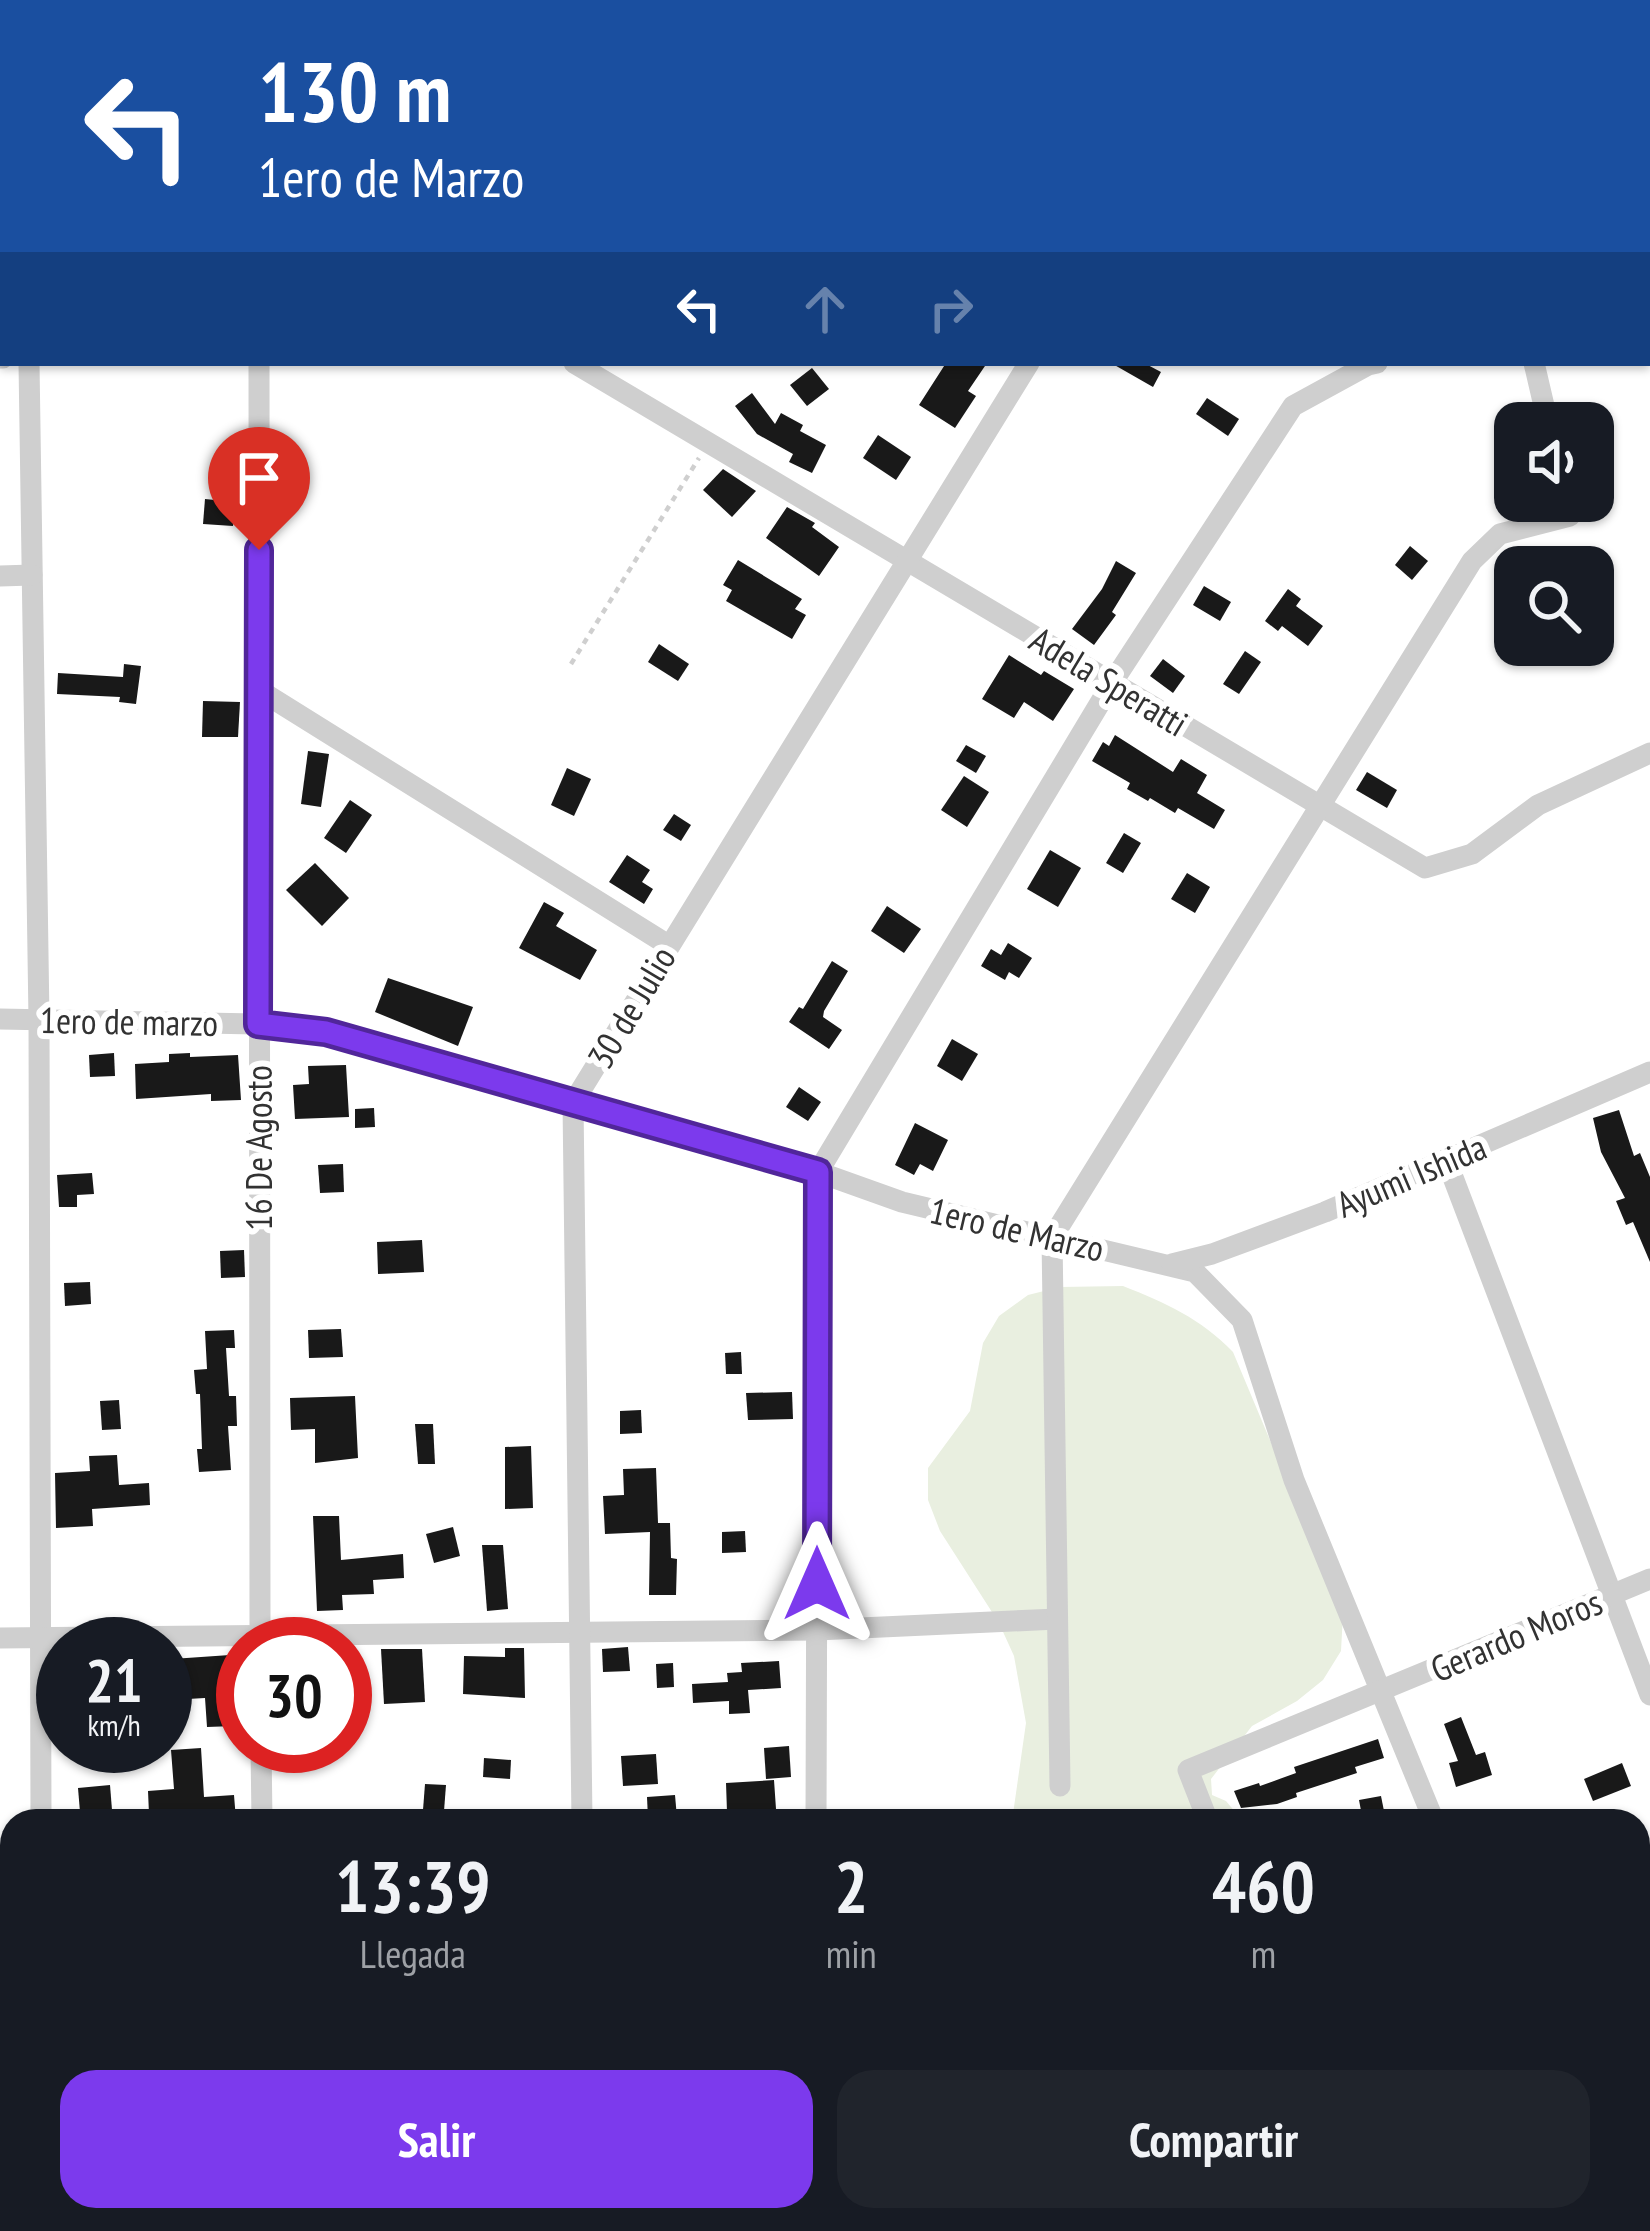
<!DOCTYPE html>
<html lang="es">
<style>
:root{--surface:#171b24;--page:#20242c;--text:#f1f3f6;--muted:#9ea1a6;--accent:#7c3aed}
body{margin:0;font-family:"PT Sans Narrow",sans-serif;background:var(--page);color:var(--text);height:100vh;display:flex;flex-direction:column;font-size:45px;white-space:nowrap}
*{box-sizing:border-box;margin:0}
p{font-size:39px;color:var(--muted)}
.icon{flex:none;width:66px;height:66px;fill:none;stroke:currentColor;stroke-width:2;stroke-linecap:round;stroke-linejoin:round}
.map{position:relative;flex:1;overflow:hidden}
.side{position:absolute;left:0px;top:1809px;width:1650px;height:423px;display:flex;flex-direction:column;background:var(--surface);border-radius:36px 36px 0 0;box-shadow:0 3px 9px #0004}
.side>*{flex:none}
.hud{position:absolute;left:0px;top:0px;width:1650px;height:366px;box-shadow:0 3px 9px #0004;background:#1a4fa0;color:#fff;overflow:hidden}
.controls{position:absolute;left:1494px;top:402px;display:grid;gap:24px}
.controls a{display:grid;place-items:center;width:120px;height:120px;border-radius:24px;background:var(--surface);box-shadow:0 3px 9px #0004;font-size:60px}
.speed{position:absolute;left:36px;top:1617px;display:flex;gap:24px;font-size:60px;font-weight:700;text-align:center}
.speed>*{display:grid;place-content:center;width:156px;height:156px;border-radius:50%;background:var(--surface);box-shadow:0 3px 9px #0004;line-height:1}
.speed small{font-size:30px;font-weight:400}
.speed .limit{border:18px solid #d22;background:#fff;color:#111}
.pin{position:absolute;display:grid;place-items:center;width:102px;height:102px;color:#fff;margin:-123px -51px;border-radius:50% 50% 50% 0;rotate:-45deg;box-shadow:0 0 12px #0007}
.pin .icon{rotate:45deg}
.me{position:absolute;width:132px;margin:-66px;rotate:0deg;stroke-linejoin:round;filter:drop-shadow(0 0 9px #0008)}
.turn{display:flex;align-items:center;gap:42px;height:252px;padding:0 60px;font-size:54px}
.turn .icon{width:156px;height:156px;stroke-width:2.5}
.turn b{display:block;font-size:84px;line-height:102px}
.lanes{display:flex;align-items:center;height:114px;padding:0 60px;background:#0003;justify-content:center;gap:60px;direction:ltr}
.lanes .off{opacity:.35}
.eta{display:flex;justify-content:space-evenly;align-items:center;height:204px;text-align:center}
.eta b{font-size:72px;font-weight:800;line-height:84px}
.primary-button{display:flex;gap:24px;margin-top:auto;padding:24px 60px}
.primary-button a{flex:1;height:138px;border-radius:36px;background:var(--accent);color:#fff;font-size:48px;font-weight:800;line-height:138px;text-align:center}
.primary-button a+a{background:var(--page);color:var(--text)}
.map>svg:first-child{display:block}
</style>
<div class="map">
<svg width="1650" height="2231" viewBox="0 0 1650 2231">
<rect width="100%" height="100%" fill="#fff"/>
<g fill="#e9efe0">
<path d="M1123 1286C1166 1303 1200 1318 1233 1352L1343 1614 1341 1651 1323 1680 1297 1701 1252 1726 1211 1779 1212 1795 1226 1801 1236 1813 1232 1821H1012L1026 1723 1014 1656 999 1623 940 1531 928 1500V1468L970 1411 983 1343 999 1316 1028 1295 1060 1287Z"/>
<path d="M825 2220H1267L1277 2231H825Z"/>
</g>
<g fill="#191919">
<path d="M946 363H987L968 391 976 396 955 428 919 405Z"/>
<path d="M1111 363H1144L1161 372 1153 387Z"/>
<path d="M812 368 829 389 807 406 790 385Z"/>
<path d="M752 393 775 424 781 413 803 425 800 431 826 445 812 473 789 462 793 454 757 434 735 406Z"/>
<path d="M1207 398 1239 419 1228 436 1196 414Z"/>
<path d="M1609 424 1613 451 1593 454V427Z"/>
<path d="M878 435 911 457 896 480 863 458Z"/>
<path d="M723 469 756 491 732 517 703 490Z"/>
<path d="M205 499 235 502 233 526 203 524Z"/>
<path d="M787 507 815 523 812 527 839 547 819 576 766 538Z"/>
<path d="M1410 546 1428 561 1412 580 1395 565Z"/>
<path d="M738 560 802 599 795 609 806 615 792 639 726 601 732 590 723 585Z"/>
<path d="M1116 561 1136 573 1112 612 1116 615 1094 645 1072 629 1102 589Z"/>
<path d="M1204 586 1231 602 1220 621 1193 605Z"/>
<path d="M1288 589 1301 599 1296 606 1323 626 1308 646 1282 626 1278 631 1265 621Z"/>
<path d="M659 644 689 664 678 681 648 662Z"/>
<path d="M1245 651 1261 662 1239 694 1223 684Z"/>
<path d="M1009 655 1041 675 1044 671 1074 689 1053 721 1024 702 1014 718 982 699Z"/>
<path d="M1163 659 1185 676 1173 693 1150 676Z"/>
<path d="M124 664 141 666 136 704 119 702 120 697 57 694 58 673 123 677Z"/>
<path d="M203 701 240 702 238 737H202Z"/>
<path d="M1115 735 1173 772 1181 759 1207 775 1197 793 1225 810 1214 829 1178 808 1175 813 1150 798 1148 801 1127 789 1130 783 1092 761 1103 742 1109 746Z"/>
<path d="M966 745 986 756 976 773 956 761Z"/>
<path d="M308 751 329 754 321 807 301 804Z"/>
<path d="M567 768 591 779 574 816 551 805Z"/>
<path d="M1367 772 1397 790 1387 808 1356 790Z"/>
<path d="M964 776 989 792 967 827 941 810Z"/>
<path d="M350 800 372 815 346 853 324 838Z"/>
<path d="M674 814 691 825 681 841 663 830Z"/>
<path d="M1124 833 1141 843 1123 873 1106 863Z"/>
<path d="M1050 850 1081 868 1058 907 1027 889Z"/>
<path d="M627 855 650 870 642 882 653 889 644 904 609 882Z"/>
<path d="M315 863 349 898 322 926 286 890Z"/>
<path d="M1187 873 1210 887 1195 913 1171 899Z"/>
<path d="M544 902 564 913 556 926 597 950 580 980 519 948Z"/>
<path d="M887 906 921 929 904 953 871 931Z"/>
<path d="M1008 943 1032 958 1019 978 1009 972 1005 980 981 966 991 949 1001 955Z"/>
<path d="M832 961 848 971 824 1011 823 1017 842 1030 829 1049 789 1022 799 1007 803 1009Z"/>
<path d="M388 978 473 1007 458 1046 375 1012Z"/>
<path d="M952 1039 978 1054 962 1081 937 1066Z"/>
<path d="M114 1053 115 1076 90 1077 89 1055Z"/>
<path d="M190 1053V1057L238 1055 241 1100 211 1101V1094L136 1099 135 1064 169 1062V1054Z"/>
<path d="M346 1065 349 1117 295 1119 293 1085 309 1084 308 1066Z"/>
<path d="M799 1087 821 1102 808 1121 786 1107Z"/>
<path d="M374 1108 375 1127 355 1128V1109Z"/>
<path d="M1619 1110 1634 1156 1640 1153 1650 1177V1262L1633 1222 1626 1225 1616 1201 1625 1198 1601 1152 1593 1118Z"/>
<path d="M915 1123 948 1140 933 1171 920 1164 914 1175 895 1165Z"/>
<path d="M343 1164 344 1192 320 1193 318 1165Z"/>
<path d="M92 1173 94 1194 77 1195V1207H59L57 1175Z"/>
<path d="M422 1240 424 1272 378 1274 377 1242Z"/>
<path d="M244 1250 245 1277 221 1278 220 1251Z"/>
<path d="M90 1282 91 1304 65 1306 64 1283Z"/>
<path d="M341 1329 343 1357 309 1358 308 1330Z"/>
<path d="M234 1330 235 1348H226L229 1396H236L237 1426H228L231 1470 199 1472 197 1449H202L200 1394H196L194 1370 207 1369 205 1331Z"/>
<path d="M741 1352 742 1374H726L725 1353Z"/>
<path d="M792 1392 793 1419 748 1420 746 1393Z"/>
<path d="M355 1396 358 1458 315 1463V1429L291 1430 290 1398Z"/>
<path d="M119 1400 121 1429 102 1430 100 1401Z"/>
<path d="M641 1410 642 1433 620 1434V1411Z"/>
<path d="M415 1424H433L435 1464H418Z"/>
<path d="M531 1446 533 1508 505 1509V1447Z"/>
<path d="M117 1455 119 1485 149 1483 150 1505 92 1509 93 1526 56 1528 55 1473 90 1471 89 1456Z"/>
<path d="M656 1468 658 1523H670L671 1558 677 1559 676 1595H649L650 1532 605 1534 603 1496 624 1495 623 1469Z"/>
<path d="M313 1516H339L341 1560 403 1554 404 1578 373 1580 374 1594 342 1595 343 1610 317 1611Z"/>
<path d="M453 1527 460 1556 434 1563 426 1534Z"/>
<path d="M745 1531 746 1552 722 1553V1532Z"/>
<path d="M482 1545H503L508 1609 487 1611Z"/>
<path d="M628 1647 630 1671 603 1672 602 1649Z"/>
<path d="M505 1648H524L525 1698 463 1694 464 1656 505 1657Z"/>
<path d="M381 1649H422L425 1702 384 1704Z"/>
<path d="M230 1655 234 1726 207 1727 205 1698 170 1700 168 1674 173 1673 172 1659Z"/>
<path d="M779 1661 781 1688 748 1690 750 1713 729 1714V1701L693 1703 692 1684 728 1682 727 1673 742 1672 741 1663Z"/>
<path d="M673 1663 674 1687 657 1688 656 1664Z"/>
<path d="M1461 1717 1476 1755 1485 1752 1492 1775 1456 1787 1449 1763 1458 1761 1444 1724Z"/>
<path d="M1378 1739 1384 1758 1355 1767 1357 1773 1296 1793 1297 1797 1277 1804 1241 1808 1234 1791 1259 1783 1260 1786 1296 1773 1294 1767Z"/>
<path d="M789 1746 791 1777 766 1779 764 1748Z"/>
<path d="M201 1748 204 1797 234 1795 236 1820 189 1821V1812L149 1814 148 1791 174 1789 171 1750Z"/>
<path d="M656 1754 658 1784 623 1786 621 1756Z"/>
<path d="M484 1758 511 1760 510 1779 483 1777Z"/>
<path d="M1622 1763 1631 1786 1593 1801 1584 1779Z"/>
<path d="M774 1780 776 1809 765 1810V1819L743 1821V1811L727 1812 726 1783Z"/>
<path d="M425 1784 446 1785 444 1811 423 1810Z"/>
<path d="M110 1785 112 1810 80 1812 78 1788Z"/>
<path d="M675 1795 677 1818 648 1819 647 1797Z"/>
<path d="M1381 1796 1386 1821H1363L1359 1800Z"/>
</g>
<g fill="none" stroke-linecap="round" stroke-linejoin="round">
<path stroke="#cfcfcf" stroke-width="4.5" stroke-dasharray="6 6" stroke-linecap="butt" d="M571 664 699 458"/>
<g stroke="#cfcfcf" stroke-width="21">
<path d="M18 0V3"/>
<path d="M1048 0 1052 3"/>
<path d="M1144 0 1145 3"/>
<path d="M261 3V0"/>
<path d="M1647 70H1650"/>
<path d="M1647 323H1650"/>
<path d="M0 358H3"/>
<path d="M29 363 39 1019 41 1821"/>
<path d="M259 363 260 1644"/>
<path d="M574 363 1425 868 1472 854 1538 805 1650 753"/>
<path d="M1534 363 1548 423"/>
<path d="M0 576 32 575"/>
<path d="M259 690 668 945"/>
<path d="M0 1019 258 1024 326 1032 818 1172 902 1202 1195 1272 1242 1320 1294 1480 1434 1821"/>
<path d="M1446 1159 1650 1695"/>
<path d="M1172 1264 1212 1254 1325 1212 1650 1072"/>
<path d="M0 1638 817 1630 1057 1619"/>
<path d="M261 1746 262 1821"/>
<path d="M1060 1786 1052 1238 1472 561 1500 534 1570 516 1567 501"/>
<path d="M582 1821 573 1103 1029 363"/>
<path d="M816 1821 818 1172 1112 683 1293 406 1368 365 1377 363"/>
<path d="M1208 1821 1188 1770 1650 1579"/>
<path d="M43 2220V2231"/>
<path d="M274 2220V2231"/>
<path d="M587 2220 588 2231"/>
<path d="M1363 2220 1368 2231"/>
<path d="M815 2231V2220"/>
<path d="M1603 2231 1630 2220"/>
</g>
</g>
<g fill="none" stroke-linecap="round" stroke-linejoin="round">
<g stroke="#51269a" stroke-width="30">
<path id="route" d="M259 550 258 1024 326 1032 818 1172 817 1584"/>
</g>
<use href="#route" stroke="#7c3aed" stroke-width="21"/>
</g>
<g text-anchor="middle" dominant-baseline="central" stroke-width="12" stroke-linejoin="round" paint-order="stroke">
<g font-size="36" fill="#323232" stroke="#fff">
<text transform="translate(1109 681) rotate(31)">Adela Speratti</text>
<text transform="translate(631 1007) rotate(-59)">30 de Julio</text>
<text transform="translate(129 1021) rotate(1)">1ero de marzo</text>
<text transform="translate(258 1148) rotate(-90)">16 De Agosto</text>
<text transform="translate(1411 1175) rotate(-23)">Ayumi Ishida</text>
<text transform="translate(1017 1229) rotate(13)">1ero de Marzo</text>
<text transform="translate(1516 1635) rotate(-23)">Gerardo Moros</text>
</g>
</g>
</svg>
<div class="controls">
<a><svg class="icon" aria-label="sound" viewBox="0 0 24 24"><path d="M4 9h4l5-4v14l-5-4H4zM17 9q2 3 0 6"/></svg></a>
<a><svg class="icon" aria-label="search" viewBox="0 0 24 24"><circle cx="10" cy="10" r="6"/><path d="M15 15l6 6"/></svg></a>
</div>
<div class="speed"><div>21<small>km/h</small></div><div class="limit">30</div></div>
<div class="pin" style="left:259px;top:550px;background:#d93025"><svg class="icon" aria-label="arrive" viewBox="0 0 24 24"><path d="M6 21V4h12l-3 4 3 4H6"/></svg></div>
<svg class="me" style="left:817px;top:1584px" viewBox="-20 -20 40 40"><path d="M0-17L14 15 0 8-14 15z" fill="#7c3aed" stroke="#fff" stroke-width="4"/></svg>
<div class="hud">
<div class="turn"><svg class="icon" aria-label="left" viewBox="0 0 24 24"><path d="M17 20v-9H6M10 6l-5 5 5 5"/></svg><div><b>130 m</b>1ero de Marzo</div></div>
<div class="lanes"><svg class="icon" aria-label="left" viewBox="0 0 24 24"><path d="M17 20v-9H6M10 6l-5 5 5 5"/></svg><svg class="icon off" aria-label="ahead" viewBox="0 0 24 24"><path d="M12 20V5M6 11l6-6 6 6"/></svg><svg class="icon off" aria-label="right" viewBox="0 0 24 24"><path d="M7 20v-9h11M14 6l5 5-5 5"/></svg></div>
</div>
<section class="side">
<div class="eta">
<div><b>13:39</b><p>Llegada</p></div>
<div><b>2</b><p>min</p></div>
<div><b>460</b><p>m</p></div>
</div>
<div class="primary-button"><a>Salir</a><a>Compartir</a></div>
</section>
</div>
